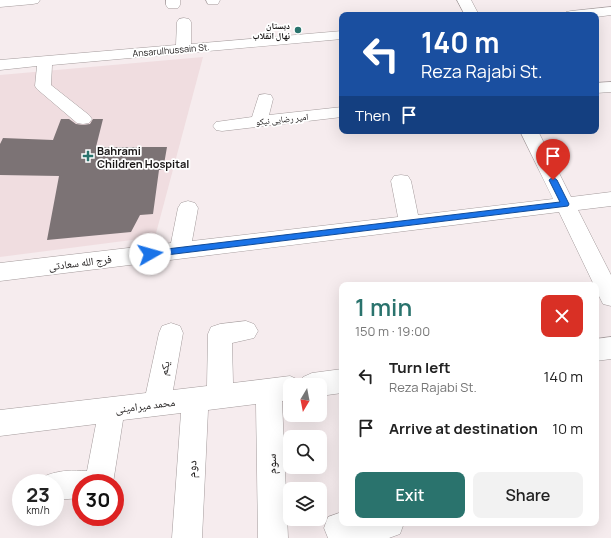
<!DOCTYPE html>
<meta charset="utf-8">
<style>
:root{--surface:#fff;--page:#f2f2f2;--text:#222;--muted:#767676;--accent:#2a736d}
body{margin:0;font-family:Manrope,"Noto Naskh Arabic",sans-serif;background:var(--page);color:var(--text);height:100vh;display:flex;flex-direction:column;font-size:15px;white-space:nowrap}
*{box-sizing:border-box;margin:0}
p{font-size:13px;color:var(--muted)}
.icon{flex:none;width:22px;height:22px;fill:none;stroke:currentColor;stroke-width:2;stroke-linecap:round;stroke-linejoin:round}
.map{position:relative;flex:1;overflow:hidden}
.sheet{position:absolute;left:339px;top:282px;width:260px;height:244px;display:flex;flex-direction:column;background:var(--surface);border-radius:8px;box-shadow:0 4px 16px #0002}
.sheet>*{flex:none}
.guide{position:absolute;left:339px;top:12px;width:260px;height:122px;border-radius:8px;box-shadow:0 4px 16px #0002;background:#1a4fa0;color:#fff;overflow:hidden}
.needle{width:26px;rotate:190deg}
.buttons{position:absolute;left:283px;top:378px;display:grid;gap:8px}
.buttons a{display:grid;place-items:center;width:44px;height:44px;border-radius:8px;background:var(--surface);box-shadow:0 4px 16px #0002;font-size:20px}
.speed{position:absolute;left:12px;top:474px;display:flex;gap:8px;font-size:20px;font-weight:700;text-align:center}
.speed>*{display:grid;place-content:center;width:52px;height:52px;border-radius:50%;background:var(--surface);box-shadow:0 4px 16px #0002;line-height:1}
.speed small{font-size:10px;font-weight:400}
.speed .limit{border:6px solid #d22;background:#fff;color:#111}
.pin{position:absolute;display:grid;place-items:center;width:34px;height:34px;color:#fff;margin:-41px -17px;border-radius:50% 50% 50% 0;rotate:-45deg;box-shadow:0 0 4px #0007}
.pin .icon{rotate:45deg}
.me{position:absolute;width:44px;margin:-22px;rotate:83deg;stroke-linejoin:round;filter:drop-shadow(0 0 3px #0008)}
.turn{display:flex;align-items:center;gap:14px;height:84px;padding:0 16px;font-size:18px}
.turn .icon{width:52px;height:52px;stroke-width:2.5}
.turn b{display:block;font-size:28px;line-height:34px}
.then{display:flex;align-items:center;height:38px;padding:0 16px;background:#0003;gap:8px;font-size:15px}
.round{display:grid;place-items:center;flex:none;width:42px;height:42px;border-radius:8px;background:var(--page)}
.headline{display:flex;align-items:center;justify-content:space-between;height:68px;padding:0 16px}
h1{font-size:24px;font-weight:600;line-height:30px;color:var(--accent)}
.primary-button{display:flex;gap:8px;margin-top:auto;padding:8px 16px}
.primary-button a{flex:1;height:46px;border-radius:8px;background:var(--accent);color:#fff;font-size:16px;font-weight:600;line-height:46px;text-align:center}
.primary-button a+a{background:var(--page);color:var(--text)}
ul{padding:0;list-style:none}
li{display:flex;align-items:center;gap:12px;height:52px;padding:0 16px}
li div{flex:1}
li b{display:block;font-size:15px}
li em{font-style:normal}
.map>svg:first-child{display:block}
</style>
<div class="map">
<svg width="611" height="538" viewBox="0 0 611 538">
<rect width="100%" height="100%" fill="#f6ecee"/>
<path fill="#f0dde0" d="M203 57 155 237 0 257V75Z"/>
<path fill="#7c7375" d="M61 119H69L76 124 83 125 90 124 93 119H103L96 147H167L163 170H159L153 214 140 215 131 232 47 240 59 176 0 175V144L3 138 53 140Z"/>
<g fill="none" stroke-linecap="round" stroke-linejoin="round">
<g stroke="#a49b9c" stroke-width="1">
<g id="minor">
<path d="M0 0H40L38 3 33 4 0 7Z"/>
<path d="M166 0H180V5L178 8H168L166 5Z"/>
<path d="M206 0H220L218 4H208Z"/>
<path d="M457 0H471L479 15H465Z"/>
<path d="M611 7V15L596 17V15H564L566 12 571 11Z"/>
<path d="M184 18 189 19 191 22V44L342 31V39L52 65 51 85 89 115 92 119 89 123 83 124 77 123 37 89 35 86 37 66 0 70V60L176 45 177 22 179 19Z"/>
<path d="M611 82V92L596 93V83Z"/>
<path d="M265 94 271 95 273 99 269 115 342 107V117L222 131 216 130 213 126 216 122 252 117 259 95Z"/>
<path d="M520 131H538L571 197 611 192V206L578 210 611 275V306L603 304 596 290V285H594L559 212 0 281V263L171 243 178 208 181 203 188 201 195 203 198 208 192 241 398 217 391 181 394 176 401 175 408 176 411 181 418 215 553 199Z"/>
<path d="M246 321 254 324 258 331 254 338 232 343 233 383 290 376 299 380 300 382 303 377 312 373 342 369V393L320 396V385H290V400L282 401 288 538H258L256 404 208 410 202 538H172L181 413 123 420 113 483H81V498L55 500V483H42L45 476C59 470 73 470 87 471L96 424 0 436V410L146 393 159 333 162 326 171 323 180 326 183 333 173 390 207 386 208 334 211 327 220 324Z"/>
<path d="M611 337V359L596 361V339Z"/>
<path d="M339 513H342V523H404L400 534 389 538H328L324 528 328 517Z"/>
</g>
</g>
<use href="#minor" fill="#fff" fill-rule="evenodd"/>
</g>
<path fill="#1a73e8" stroke="#114b97" d="M553 177 557 180 569 204 568 206 150 257 146 254 150 251 560 202 549 180Z"/>
<g fill="#2a736d" stroke="#fff" stroke-width="1.5">
<circle cx="298" cy="30" r="4"/>
<path d="M86 150h4v4h4v4h-4v4h-4v-4h-4v-4h4z"/>
</g>
<g text-anchor="middle" dominant-baseline="central" stroke-width="3.5" stroke-linejoin="round" paint-order="stroke">
<g font-size="9" font-weight="bold" fill="#191616" stroke="#fff" text-anchor="end">
<text x="290" y="25">دبستان<tspan x="290" dy="10">نهال انقلاب</tspan></text>
</g>
<g font-size="9" fill="#191616" stroke="#fff">
<text transform="translate(171 50) rotate(-5)">Ansarulhussain St.</text>
<text transform="translate(282 119) rotate(-6)">امیر رضایی نیکو</text>
</g>
<g font-size="11" font-weight="bold" fill="#191616" stroke="#fff" text-anchor="start">
<text x="97" y="150">Bahrami ‌<tspan x="97" dy="13">Children Hospital</tspan></text>
</g>
<g font-size="11" fill="#191616" stroke="#fff">
<text transform="translate(80 262) rotate(-7)">فرج الله سعادتی</text>
<text transform="translate(164 368) rotate(-79)">یکم</text>
<text transform="translate(145 405) rotate(-7)">محمد میرامینی</text>
</g>
<g font-size="13" fill="#191616" stroke="#fff">
<text transform="translate(271 464) rotate(-92)">سوم</text>
<text transform="translate(191 469) rotate(-87)">دوم</text>
</g>
</g>
</svg>
<div class="buttons">
<a><svg class="needle" viewBox="-14 -14 28 28"><path d="M0-13l5 13h-10z" fill="#e53935"/><path d="M0 13l5-13h-10z" fill="#767676"/></svg></a>
<a><svg class="icon" aria-label="search" viewBox="0 0 24 24"><circle cx="10" cy="10" r="6"/><path d="M15 15l6 6"/></svg></a>
<a><svg class="icon" aria-label="layers" viewBox="0 0 24 24"><path d="M12 4l9 5-9 5-9-5zM3 14l9 5 9-5"/></svg></a>
</div>
<div class="speed"><div>23<small>km/h</small></div><div class="limit">30</div></div>
<div class="pin" style="left:553px;top:180px;background:#d93025"><svg class="icon" aria-label="arrive" viewBox="0 0 24 24"><path d="M6 21V4h12l-3 4 3 4H6"/></svg></div>
<svg class="me" style="left:150px;top:254px" viewBox="-20 -20 40 40"><circle r="19" fill="#fff"/><path d="M0-13L10 11 0 6-10 11z" fill="#1a73e8"/></svg>
<div class="guide">
<div class="turn"><svg class="icon" aria-label="left" viewBox="0 0 24 24"><path d="M17 20v-9H6M10 6l-5 5 5 5"/></svg><div><b>140 m</b>Reza Rajabi St.</div></div>
<div class="then">Then<svg class="icon" aria-label="arrive" viewBox="0 0 24 24"><path d="M6 21V4h12l-3 4 3 4H6"/></svg></div>
</div>
<section class="sheet">
<div class="headline"><div><h1>1 min</h1><p>150 m · 19:00</p></div><a class="round" style="background:#d93025;color:#fff"><svg class="icon" aria-label="close" viewBox="0 0 24 24"><path d="M6 6l12 12M18 6L6 18"/></svg></a></div>
<ul>
<li><svg class="icon" aria-label="left" viewBox="0 0 24 24"><path d="M17 20v-9H6M10 6l-5 5 5 5"/></svg><div><b>Turn left</b><p>Reza Rajabi St.</p></div><em>140 m</em></li>
<li><svg class="icon" aria-label="arrive" viewBox="0 0 24 24"><path d="M6 21V4h12l-3 4 3 4H6"/></svg><div><b>Arrive at destination</b></div><em>10 m</em></li>
</ul>
<div class="primary-button"><a>Exit</a><a>Share</a></div>
</section>
</div>
